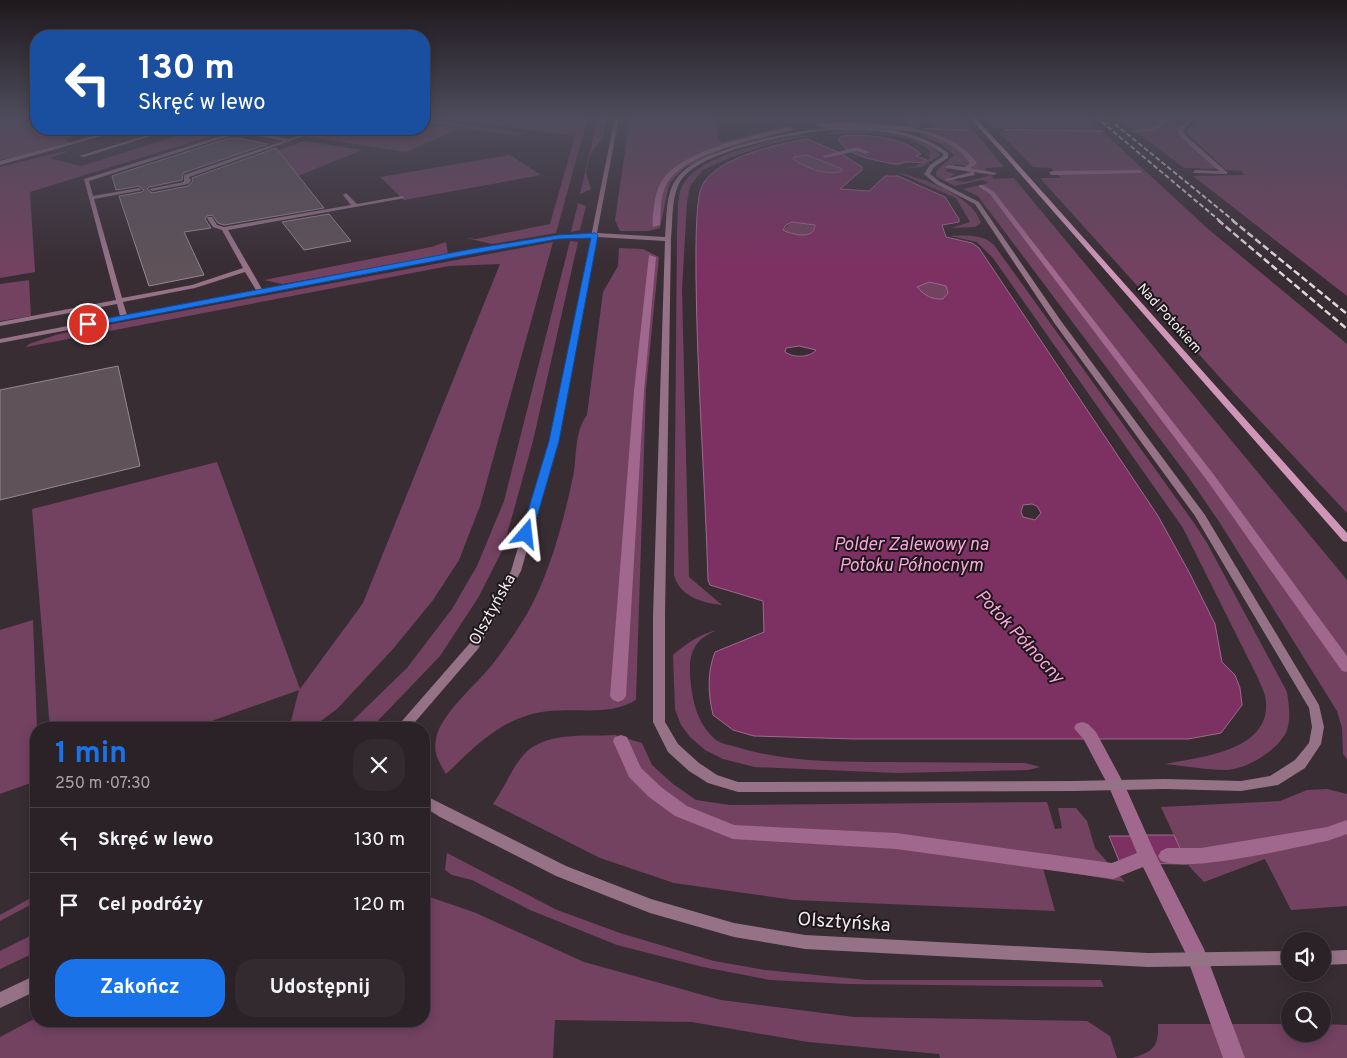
<!DOCTYPE html>
<html lang="pl">
<meta charset="utf-8">
<style>
:root{--surface:#2b2227;--page:#332a2f;--text:#f1f3f6;--muted:#a6a4a7;--line:#473f44;--accent:#1a73e8}
body{margin:0;font-family:Overpass,sans-serif;background:var(--page);color:var(--text);height:100vh;display:flex;flex-direction:column;font-size:19px;white-space:nowrap}
*{box-sizing:border-box;margin:0}
p{font-size:16px;color:var(--muted)}
.icon{flex:none;width:28px;height:28px;fill:none;stroke:currentColor;stroke-width:2;stroke-linecap:round;stroke-linejoin:round}
.map{position:relative;flex:1;overflow:hidden}
.panel{position:absolute;left:30px;top:722px;width:400px;height:305px;display:flex;flex-direction:column;background:var(--surface);border-radius:20px;box-shadow:0 2px 12px #0003,0 0 0 1px var(--line)}
.panel>*{flex:none}
.banner{position:absolute;left:30px;top:30px;width:400px;height:105px;border-radius:20px;box-shadow:0 2px 12px #0003,0 0 0 1px var(--line);background:#1a4fa0;color:#fff;overflow:hidden}
.controls{position:absolute;left:1281px;top:932px;display:grid;gap:10px}
.controls a{display:grid;place-items:center;width:50px;height:50px;border-radius:50%;background:var(--surface);box-shadow:0 2px 12px #0003,0 0 0 1px var(--line);font-size:25px}
.pin{position:absolute;display:grid;place-items:center;width:42px;height:42px;color:#fff;margin:-21px;border:2px solid #fff;border-radius:50%;box-shadow:0 1px 5px #0007}
.me{position:absolute;width:55px;margin:-28px;rotate:17deg;stroke-linejoin:round;filter:drop-shadow(0 0 4px #0008)}
.turn{display:flex;align-items:center;gap:18px;height:105px;padding:0 25px;font-size:22px}
.turn .icon{width:65px;height:65px;stroke-width:2.5}
.turn b{display:block;font-size:35px;line-height:42px}
.round{display:grid;place-items:center;flex:none;width:52px;height:52px;border-radius:20px;background:var(--page)}
.overview{display:flex;align-items:center;justify-content:space-between;height:85px;padding:0 25px}
h1{font-size:30px;font-weight:700;line-height:38px;color:var(--accent)}
.primary-button{display:flex;gap:10px;margin-top:auto;padding:10px 25px}
.primary-button a{flex:1;height:58px;border-radius:20px;background:var(--accent);color:#fff;font-size:20px;font-weight:700;line-height:58px;text-align:center}
.primary-button a+a{background:var(--page);color:var(--text)}
ul{padding:0;list-style:none}
li{display:flex;align-items:center;gap:15px;height:65px;padding:0 25px;border-top:1px solid var(--line)}
li div{flex:1}
li b{display:block;font-size:19px}
li em{font-style:normal}
.map>svg:first-child{display:block}
</style>
<div class="map">
<svg width="1347" height="1058" viewBox="0 0 1347 1058">
<rect width="100%" height="100%" fill="#392d34"/>
<g fill="#734261">
<path d="M432 117H588L556 233 492 244 466 238 476 239 550 224 575 136Z"/>
<path d="M598 117H607L603 137 590 155 586 173 591 189 580 194Z"/>
<path d="M630 117H715L719 141 724 142 785 126 795 129 724 149 684 168 671 181 668 188 660 228 648 231H620L615 220Z"/>
<path d="M901 117H917L920 121V126L912 131 901 132 858 127 825 128 815 125 817 122H857L906 127 910 123Z"/>
<path d="M929 117H962L1004 167 985 168 987 171 956 164 945 171 956 174 950 177C959 187 979 178 991 175L994 179 1014 178 1347 580V759L1343 754 1342 728 1337 711 1220 523 1187 475 978 196 963 189 989 183 982 180 955 186 937 177 936 174 937 170 954 155 940 143 920 136V135L929 131H965L963 128H935Z"/>
<path d="M984 117H1086L1098 128H995Z"/>
<path d="M1117 117H1183L1184 120 1175 132 1217 169 1184 168Z"/>
<path d="M1196 117H1347V296L1193 176 1244 175 1241 171 1226 170 1187 133 1189 128 1198 121Z"/>
<path d="M424 119 524 133 518 136 424 122Z"/>
<path d="M0 121H36V129H98L64 139 71 143 20 156 0 160Z"/>
<path d="M424 124 459 129 406 152 259 129H424Z"/>
<path d="M178 129H234L30 192 35 272 0 278V167L65 151 67 152 49 158 81 166 190 132Z"/>
<path d="M844 130C866 131 929 134 940 155L922 167 905 168 916 166 931 158 929 157 930 151C910 131 855 131 828 135L833 131Z"/>
<path d="M999 132H1103L1207 228 1347 344V513L1233 392 1040 178H1061L1051 168 1033 167Z"/>
<path d="M795 135 811 136 775 143 731 157 703 170 690 186 687 202 682 289 689 577 722 605C702 603 678 596 674 574L677 231C678 219 677 204 680 192 689 157 765 143 795 135Z"/>
<path d="M304 141 362 150 264 190 203 179Z"/>
<path d="M510 155 541 175 404 200 380 177Z"/>
<path d="M807 155 843 169 842 171C829 177 805 167 793 159L794 157Z"/>
<path d="M899 173C924 178 973 196 981 223L975 227 951 228 970 222 956 198Z"/>
<path d="M578 203 586 206 580 230 571 232Z"/>
<path d="M792 222 815 225C814 240 792 235 783 230Z"/>
<path d="M950 236C964 235 984 234 994 245L1194 523 1207 543 1287 692C1289 706 1291 717 1287 730 1280 749 1247 769 1227 770 1207 770 1185 766 1165 764 1200 757 1270 751 1266 702 1266 694 1260 684 1257 676L1183 528 993 258 977 242Z"/>
<path d="M570 241 578 242 533 441 503 549 478 598 440 656 370 729H344L407 668 452 609 477 566 504 501Z"/>
<path d="M446 242 448 254 282 284 264 280 431 247Z"/>
<path d="M553 242 480 506 459 560 433 600 393 649 337 709 310 729H289L299 690 189 729H50L32 509 217 462 300 689 363 603 500 264 449 266 26 347 29 344 59 334Z"/>
<path d="M619 248 643 249 659 257 646 389 636 700C610 716 578 708 549 711 503 716 478 744 446 774 439 762 433 754 436 739 441 712 479 683 495 661 507 646 517 630 527 614 550 573 563 523 573 477 577 458 574 432 587 415L603 292 618 266Z"/>
<path d="M29 280 31 316 0 321V284Z"/>
<path d="M929 282 946 286 948 293 943 299C932 300 924 295 916 287Z"/>
<path d="M33 620 37 729 36 781 0 794V630Z"/>
<path d="M717 630C694 640 689 652 690 675 692 699 696 723 716 740 720 743 728 745 733 746 783 762 836 762 888 762 934 762 979 763 1025 763L1040 767 1028 770 896 773 755 767 723 759 705 750 690 737 681 725 675 709 673 655C687 643 698 635 717 630Z"/>
<path d="M615 735 642 743 652 765 673 784 696 800 730 805 1047 802 1055 829 1062 828 1058 808H1076L1087 821 1095 848 1125 882 1043 868 1055 911 794 900 674 883 600 858 493 804C504 789 510 772 521 758 542 730 585 737 615 735Z"/>
<path d="M1327 789 1347 794V906L1291 910 1265 859 1204 882 1187 864 1161 807 1280 801 1307 790Z"/>
<path d="M447 853 557 910 620 933 714 961 765 970 867 980H1101L1104 987 849 984 770 980 703 967 617 945 530 910 472 880 452 875 445 870Z"/>
<path d="M36 895V902L0 921V915Z"/>
<path d="M424 895 476 913 584 962 721 1000 854 1017 1087 1021 1110 1036 1117 1058H940L939 1054 808 1042 692 1022 555 1020 553 1058H0V1037L36 1018V1021H424Z"/>
<path d="M36 933V952L0 969V951Z"/>
<path d="M1158 1024H1290V1034H1322L1323 1024 1347 1025V1058H1132C1153 1052 1159 1047 1158 1024Z"/>
</g>
<g fill="#7d3163" stroke="#a0688d" fill-rule="evenodd">
<path d="M856 135C877 136 905 139 921 154L916 156 927 160C919 165 914 161 906 162 901 163 899 165 894 164 875 160 848 157 838 139L843 136Z"/>
<path d="M807 139 840 153 862 167V170L840 189 869 191 885 176H898L945 197 959 219V222L942 225 946 237 972 243 979 248 1158 516 1189 572 1215 624 1222 662 1235 675 1240 688 1242 705 1221 733 1188 739H856L754 736 733 730 713 715C708 693 707 673 715 652L764 632 763 601 710 585 708 580C705 479 697 378 696 276 696 258 695 200 702 186 716 157 779 144 807 139ZM807 155 842 169V171C829 177 804 167 793 159L794 157ZM792 222 815 225C815 240 792 235 783 230L786 225ZM929 282 946 286 948 293 943 299C932 300 924 295 917 287ZM799 346 816 350C810 358 793 358 785 352L786 348ZM1032 504 1037 506 1041 513 1035 520 1023 517 1021 512 1023 505Z"/>
<path d="M1130 827H1140L1144 835H1174L1187 864 1120 863 1109 836H1133Z"/>
</g>
<g fill="none" stroke-linecap="round" stroke-linejoin="round">
<g fill="#a0688d" fill-rule="evenodd">
<path d="M1185 117H1191L1193 120 1183 130 1184 134 1227 172V174L1194 173 1193 172 1196 170 1219 171 1178 135 1177 130 1187 120Z"/>
<path d="M820 123C868 123 947 120 977 163L971 168 997 173 994 175 973 172 975 174 974 175 946 181V179L972 172 946 168 945 167 948 165 965 167 970 163C939 118 864 132 818 126Z"/>
<path d="M791 127 793 130C759 138 686 152 667 183 660 195 661 212 660 225L653 227C652 221 653 214 654 208 655 194 659 182 668 173 693 148 757 134 791 127Z"/>
<path d="M857 147 869 152 866 154 857 151 825 158 822 156Z"/>
<path d="M1139 170 1142 172 1141 173 1052 175 1049 173 1052 171Z"/>
<path d="M979 185H983L994 192 1214 475 1347 656V672L1342 671 1206 479 990 194 979 187Z"/>
<path d="M649 255 656 257 644 391 626 696 623 700 618 702 613 700 610 696 634 391Z"/>
<path d="M1082 722 1088 724 1096 732 1125 786 1155 853 1204 949 1245 1058H1223L1185 952 1143 867 1113 879 896 849 733 839 675 816 649 797 629 777 613 741 615 737 621 735 627 737 641 768 661 787 687 806 734 825 896 833 1112 863 1137 853 1109 787 1084 740 1074 728 1076 724Z"/>
<path d="M1347 820V834L1327 841C1291 848 1191 873 1161 861L1158 856 1161 851 1167 848H1201L1327 827Z"/>
</g>
</g>
<g fill="#5f5259" stroke="#988991">
<path d="M237 138 268 144 183 173 182 180 149 187 147 189 152 193 188 186 193 181 192 178 276 148 324 208 224 225 218 223 212 215 207 216 205 219 211 228 184 232 204 275 149 286 119 196 142 192 144 190 139 186 116 190 112 176 226 139Z"/>
<path d="M329 214 351 241 304 250 282 222Z"/>
<path d="M118 366 140 466 0 500V390Z"/>
</g>
<g fill="none" stroke-linecap="round" stroke-linejoin="round">
<g fill="#967287" fill-rule="evenodd">
<path d="M1168 118 1172 119 1155 130 1133 132 1131 131 1152 128Z"/>
<path d="M925 128 964 129 966 130 964 131 923 130Z"/>
<path d="M120 129H126L0 165V161Z"/>
<path d="M163 129 170 130 84 157 79 156 163 130Z"/>
<path d="M1005 129 1102 130 1104 131 1102 132 1003 131Z"/>
<path d="M240 130 289 139 302 135 304 136 189 177 191 181 188 184 152 191 149 189 184 182V175L283 141 242 132 89 181 93 196 139 188 142 190 94 199 122 298 192 285 243 268 222 230 213 227 207 218 208 217H212L217 225 224 227 351 205 343 195 346 193 357 204 402 196 405 198 228 230 262 289 472 249 558 235 595 233 598 235 595 237 558 239 472 253 0 343V339L120 316 117 304 0 326V322L116 300 84 179ZM245 272 256 290 127 315 123 302 195 288Z"/>
</g>
<g fill="#967287" fill-rule="evenodd">
<path d="M615 117H619L597 233 665 237C667 219 665 193 677 178 691 160 717 153 737 146 796 128 896 112 948 153V158L934 167 930 174 940 182 979 202 1061 321 1205 515 1319 705 1324 727 1321 744 1305 768 1278 785 1241 791 1165 789 1074 791 738 792 708 783 689 771 668 752 653 722V616L665 241 597 237 558 441 521 571 478 649 409 729H395L470 643 511 571 550 441ZM826 130C865 130 911 129 943 154V156L930 165 924 174 936 184 975 204 1055 324 1195 516 1309 708 1312 727 1309 743 1295 760 1270 776 1241 781 1165 779 1074 781 738 782 717 775 699 763 678 744 665 722V616L671 239C673 221 671 198 680 182 698 150 792 135 826 130Z"/>
<path d="M424 795 566 866 651 899 734 923 805 935 1148 953 1290 951V965L1148 967 805 949 734 937 650 913 556 876 440 817 424 807Z"/>
<path d="M1347 950V964L1322 965V951Z"/>
<path d="M36 975V991L0 1008V992Z"/>
</g>
<path fill="#d096b8" fill-rule="evenodd" d="M969 117H974L1006 151 1347 533V542L1343 541 1002 153Z"/>
<g stroke="#dfd7dc" stroke-width="2" stroke-dasharray="5 2.5" stroke-linecap="butt">
<path d="M1096 117 1220 221"/>
<path d="M1115 124 1234 221"/>
</g>
<g stroke="#dfd7dc" stroke-width="2.5" stroke-dasharray="7 3" stroke-linecap="butt">
<path d="M1218 220 1347 329"/>
<path d="M1232 220 1347 314"/>
</g>
</g>
<linearGradient id="sky" x2="0" y2="1"><stop stop-color="#1f191d"/><stop offset="0.44" stop-color="#4e4c5c"/><stop offset="1" stop-color="#4e4c5c" stop-opacity="0"/></linearGradient>
<rect width="1347" height="266" fill="url(#sky)"/>
<path fill="#1a73e8" stroke="#114b97" d="M595 233 598 235 559 441 532 534 526 537 521 534 549 441 591 238 558 239 472 254 88 327 84 324 88 322 472 249 558 235Z"/>
<g text-anchor="middle" dominant-baseline="central" stroke-width="4" stroke-linejoin="round" paint-order="stroke">
<g font-size="14" fill="#f2eaef" stroke="#1c171a">
<text transform="translate(1169 319) rotate(48)">Nad Potokiem</text>
</g>
<g font-size="16" fill="#f2eaef" stroke="#1c171a">
<text transform="translate(493 610) rotate(-61)">Olsztyńska</text>
</g>
<g font-size="18" font-style="italic" fill="#fba4d9" stroke="#1c171a">
<text x="911" y="545">Polder Zalewowy na<tspan x="911" dy="21">Potoku Północnym</tspan></text>
<text transform="translate(1019 637) rotate(47)">Potok Północny</text>
</g>
<g font-size="19" fill="#f2eaef" stroke="#1c171a">
<text transform="translate(844 923) rotate(4)">Olsztyńska</text>
</g>
</g>
</svg>
<div class="controls">
<a><svg class="icon" aria-label="sound" viewBox="0 0 24 24"><path d="M4 9h4l5-4v14l-5-4H4zM17 9q2 3 0 6"/></svg></a>
<a><svg class="icon" aria-label="search" viewBox="0 0 24 24"><circle cx="10" cy="10" r="6"/><path d="M15 15l6 6"/></svg></a>
</div>
<div class="pin" style="left:88px;top:324px;background:#d93025"><svg class="icon" aria-label="arrive" viewBox="0 0 24 24"><path d="M6 21V4h12l-3 4 3 4H6"/></svg></div>
<svg class="me" style="left:526px;top:534px" viewBox="-20 -20 40 40"><path d="M0-17L14 15 0 8-14 15z" fill="#1a73e8" stroke="#fff" stroke-width="4"/></svg>
<div class="banner">
<div class="turn"><svg class="icon" aria-label="left" viewBox="0 0 24 24"><path d="M17 20v-9H6M10 6l-5 5 5 5"/></svg><div><b>130 m</b>Skręć w lewo</div></div>
</div>
<section class="panel">
<div class="overview"><div><h1>1 min</h1><p>250 m · 07:30</p></div><a class="round"><svg class="icon" aria-label="close" viewBox="0 0 24 24"><path d="M6 6l12 12M18 6L6 18"/></svg></a></div>
<ul>
<li><svg class="icon" aria-label="left" viewBox="0 0 24 24"><path d="M17 20v-9H6M10 6l-5 5 5 5"/></svg><div><b>Skręć w lewo</b></div><em>130 m</em></li>
<li><svg class="icon" aria-label="arrive" viewBox="0 0 24 24"><path d="M6 21V4h12l-3 4 3 4H6"/></svg><div><b>Cel podróży</b></div><em>120 m</em></li>
</ul>
<div class="primary-button"><a>Zakończ</a><a>Udostępnij</a></div>
</section>
</div>
